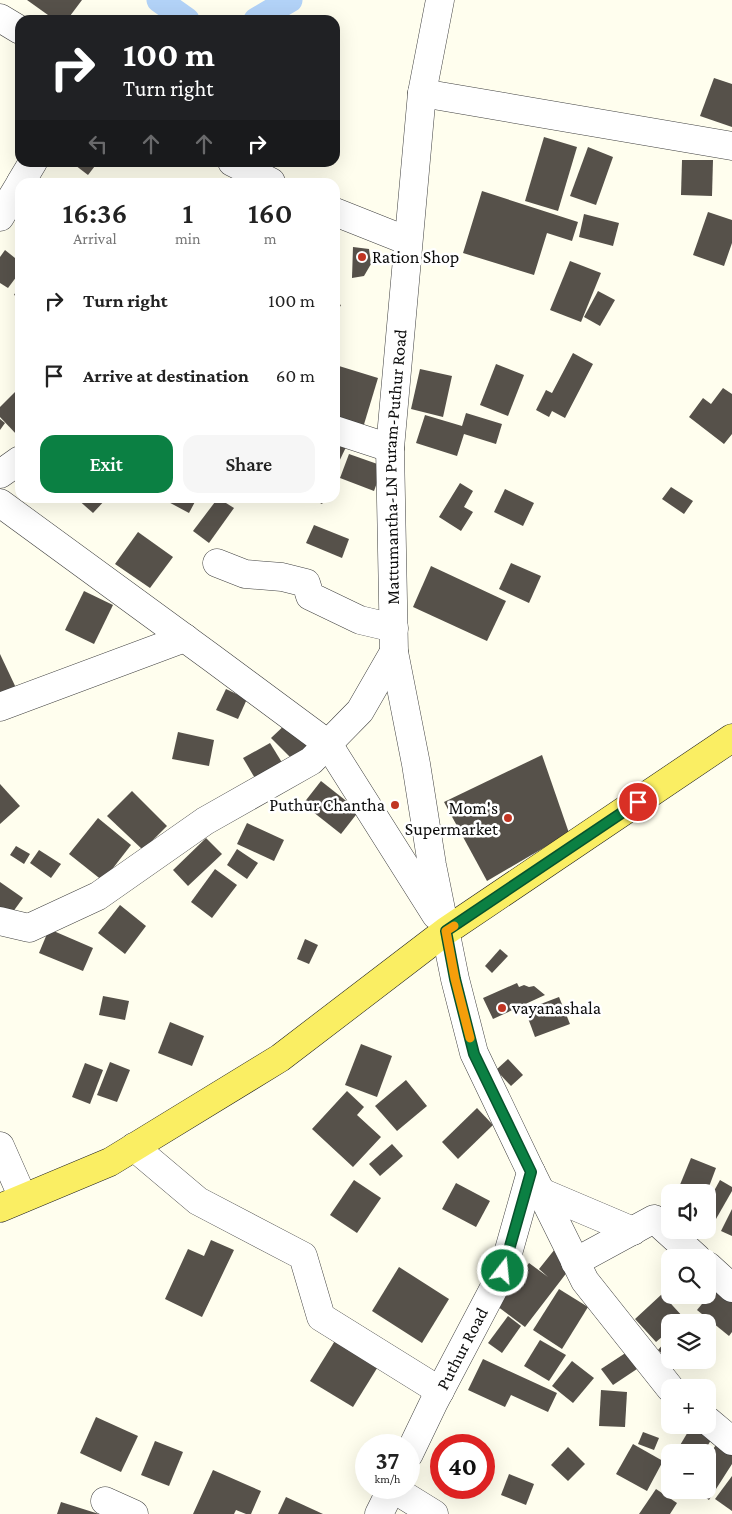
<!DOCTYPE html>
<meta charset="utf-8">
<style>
:root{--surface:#fff;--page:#f6f6f6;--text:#222;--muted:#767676;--accent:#0b8043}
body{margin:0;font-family:"Crimson Pro",serif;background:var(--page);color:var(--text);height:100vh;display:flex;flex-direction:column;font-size:19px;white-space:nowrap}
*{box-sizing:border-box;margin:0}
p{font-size:16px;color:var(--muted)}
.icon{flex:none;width:28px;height:28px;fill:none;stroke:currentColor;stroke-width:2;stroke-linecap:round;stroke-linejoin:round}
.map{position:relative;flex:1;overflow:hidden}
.drawer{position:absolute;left:15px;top:178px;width:325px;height:325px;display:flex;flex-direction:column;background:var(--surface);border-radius:15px;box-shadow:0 5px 20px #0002}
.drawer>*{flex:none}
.top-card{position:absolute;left:15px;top:15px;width:325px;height:152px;border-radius:15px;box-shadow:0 5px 20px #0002;background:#202124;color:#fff;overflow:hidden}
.tools{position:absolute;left:661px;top:1184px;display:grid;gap:10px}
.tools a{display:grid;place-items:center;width:55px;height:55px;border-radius:10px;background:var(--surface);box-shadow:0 5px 20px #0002;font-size:25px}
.speed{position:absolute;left:355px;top:1434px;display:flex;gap:10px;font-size:25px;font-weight:700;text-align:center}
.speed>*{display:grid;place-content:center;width:65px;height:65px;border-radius:50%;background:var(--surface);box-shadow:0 5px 20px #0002;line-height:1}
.speed small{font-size:12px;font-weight:400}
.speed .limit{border:8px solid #d22;background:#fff;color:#111}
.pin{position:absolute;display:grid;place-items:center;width:42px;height:42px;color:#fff;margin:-21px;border:2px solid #fff;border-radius:50%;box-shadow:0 1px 5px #0007}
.me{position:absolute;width:55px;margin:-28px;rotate:16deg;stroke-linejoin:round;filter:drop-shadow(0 0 4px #0008)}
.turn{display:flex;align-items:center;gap:18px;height:105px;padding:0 25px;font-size:22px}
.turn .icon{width:65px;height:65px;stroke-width:2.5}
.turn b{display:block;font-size:35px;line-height:42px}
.lanes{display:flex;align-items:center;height:48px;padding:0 25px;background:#0003;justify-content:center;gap:25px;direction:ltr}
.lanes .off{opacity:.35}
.eta{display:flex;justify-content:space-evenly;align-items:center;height:85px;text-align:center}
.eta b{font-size:30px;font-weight:600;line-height:35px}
.cta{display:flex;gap:10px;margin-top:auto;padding:10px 25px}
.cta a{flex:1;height:58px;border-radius:15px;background:var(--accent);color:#fff;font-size:20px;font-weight:600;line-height:58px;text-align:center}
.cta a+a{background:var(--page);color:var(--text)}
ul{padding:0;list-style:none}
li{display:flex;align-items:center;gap:15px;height:75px;padding:0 25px}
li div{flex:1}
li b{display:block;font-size:19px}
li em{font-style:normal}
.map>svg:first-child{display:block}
</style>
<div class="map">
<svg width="732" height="1514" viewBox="0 0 732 1514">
<rect width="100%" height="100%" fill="#fffeee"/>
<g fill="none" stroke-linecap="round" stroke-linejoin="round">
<g stroke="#b2d2f7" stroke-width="25">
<path d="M159 0 187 20"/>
<path d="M256 20 290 0"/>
</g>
</g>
<g fill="#56514a">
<path d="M27 0H82L67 20H55Z"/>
<path d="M714 78 732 84V127L700 116Z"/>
<path d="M544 137 577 147 558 211 525 201Z"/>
<path d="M588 147 613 157 596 205 570 196Z"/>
<path d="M682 160H713L712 196 681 195Z"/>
<path d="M71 162H98L88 175Z"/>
<path d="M482 191 578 222 572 241 547 233 534 275 463 253Z"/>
<path d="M708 212 732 220V243L724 266 693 255Z"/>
<path d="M584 214 619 223 613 246 579 237Z"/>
<path d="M353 247 369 249 371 264 364 276 352 278Z"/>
<path d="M5 250 20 262V272L8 288 0 283V257Z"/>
<path d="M570 261 601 273 581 322 550 310Z"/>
<path d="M20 284V298L14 295Z"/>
<path d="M598 291 615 300 600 326 584 317Z"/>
<path d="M335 302 341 305 335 316Z"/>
<path d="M573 353 593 364 565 418 552 411 549 417 536 410 546 390 552 393Z"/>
<path d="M496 364 524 375 508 416 480 405Z"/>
<path d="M339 366 378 378 362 431 335 422V378Z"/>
<path d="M420 369 452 376 443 417 411 409Z"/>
<path d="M20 387V434L18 436 0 417V407Z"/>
<path d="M723 388 732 394V434L724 444 689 417 703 398 711 404Z"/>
<path d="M466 413 502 424 496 444 464 434 457 456 416 443 425 415 462 426Z"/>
<path d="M0 419 5 423 0 430Z"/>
<path d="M335 439 347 445 337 466 335 465Z"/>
<path d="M349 454 383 466 374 491 340 478Z"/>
<path d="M460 483 473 491 464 507 473 512 461 531 439 517Z"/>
<path d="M671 487 693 501 684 514 662 499Z"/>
<path d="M505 489 534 503 523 526 494 512Z"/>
<path d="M76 498H107L93 513Z"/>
<path d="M161 498H197L189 513Z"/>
<path d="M218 498 234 508 209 543 193 531Z"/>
<path d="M310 498H326L322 504Z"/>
<path d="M314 525 349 539 342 558 306 543Z"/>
<path d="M138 532 173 557 150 588 115 564Z"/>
<path d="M511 563 541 576 529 603 499 589Z"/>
<path d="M431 566 506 601 487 641 413 607Z"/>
<path d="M84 591 113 605 94 644 65 630Z"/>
<path d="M0 654 17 690 0 698Z"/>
<path d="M226 689 247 699 238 719 216 710Z"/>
<path d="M289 721 312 745 295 762 271 738Z"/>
<path d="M178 732 214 740 209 766 172 759Z"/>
<path d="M270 743 286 769 259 785 243 758Z"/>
<path d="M542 755 569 833 487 881 444 802Z"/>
<path d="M321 781 359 811 341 834 303 804Z"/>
<path d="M0 784 20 806 0 824Z"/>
<path d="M132 791 167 826 143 850 107 816Z"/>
<path d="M98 818 131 845 103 881 69 854Z"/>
<path d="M247 823 284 840 274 861 237 844Z"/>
<path d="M206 838 222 854 188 886 173 870Z"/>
<path d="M16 846 30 854 24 864 10 855Z"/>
<path d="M237 849 258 863 247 879 227 865Z"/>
<path d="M39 850 61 864 51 878 30 863Z"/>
<path d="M215 869 237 885 212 918 191 902Z"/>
<path d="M0 882 23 898 10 916 0 909Z"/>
<path d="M120 905 146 926 125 954 98 933Z"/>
<path d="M49 929 93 948 83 971 39 953Z"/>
<path d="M305 939 318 945 309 964 297 959Z"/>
<path d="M500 949 508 956 492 973 485 966Z"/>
<path d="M517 983 519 987 524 985 529 987 534 986 545 995 493 1019 483 998Z"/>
<path d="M103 996 129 1001 125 1020 99 1015Z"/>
<path d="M559 997 570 1024 535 1037 525 1010Z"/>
<path d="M170 1022 204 1036 192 1066 158 1053Z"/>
<path d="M361 1044 392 1056 377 1097 345 1085Z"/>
<path d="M508 1059 523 1075 511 1086 496 1070Z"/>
<path d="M110 1062 130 1070 117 1102 97 1095Z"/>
<path d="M85 1063 103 1070 90 1104 72 1097Z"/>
<path d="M406 1080 427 1106 397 1131 375 1106Z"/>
<path d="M347 1091 364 1107 357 1115 381 1137 353 1167 312 1129Z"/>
<path d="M477 1108 493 1125 458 1159 442 1142Z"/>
<path d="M392 1144 403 1156 380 1176 369 1164Z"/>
<path d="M691 1158 716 1168 707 1192H677Z"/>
<path d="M354 1180 381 1198 357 1233 330 1215Z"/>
<path d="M720 1180 732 1187V1191L716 1219 708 1214V1202Z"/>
<path d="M456 1183 490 1201 476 1227 442 1209Z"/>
<path d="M732 1209V1236L721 1231Z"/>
<path d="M211 1240 234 1250 202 1317 165 1299 188 1249 204 1256Z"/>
<path d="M559 1244 578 1258 525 1327 497 1306 529 1263 548 1277 539 1269Z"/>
<path d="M399 1267 449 1299 422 1343 372 1311Z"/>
<path d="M716 1287 732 1299V1332L729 1336 697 1310Z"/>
<path d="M559 1289 588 1307 562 1349 533 1330Z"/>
<path d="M662 1294 684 1318 679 1322H670V1330L656 1342 635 1319Z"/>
<path d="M682 1295H696L689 1302Z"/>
<path d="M508 1316 521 1326 502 1353 488 1343Z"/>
<path d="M670 1336V1360H682L676 1366 658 1350Z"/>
<path d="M336 1339 379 1365 353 1407 310 1381Z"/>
<path d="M540 1340 566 1355 549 1381 524 1366Z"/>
<path d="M627 1352 637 1369 613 1385 601 1369Z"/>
<path d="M483 1359 557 1393 548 1412 511 1395 505 1407 468 1390Z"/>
<path d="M572 1361 594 1378 573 1403 552 1386Z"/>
<path d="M601 1390 627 1392 625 1427 599 1426Z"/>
<path d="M96 1417 138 1436 121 1472 80 1453Z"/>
<path d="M692 1425H701L715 1433 704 1452H676Z"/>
<path d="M643 1432 659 1438 654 1450 638 1444Z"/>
<path d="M719 1440 732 1449V1464L709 1500 694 1490H708V1457Z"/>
<path d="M155 1441 183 1452 169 1486 141 1475Z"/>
<path d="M633 1444 663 1461 647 1491 616 1474Z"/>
<path d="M568 1447 585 1464 568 1481 551 1465Z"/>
<path d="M213 1470 261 1491 251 1514H246L236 1510 234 1514H193Z"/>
<path d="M509 1474 534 1484 526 1505 501 1495Z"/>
<path d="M732 1476V1511L715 1499Z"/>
<path d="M656 1489 677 1503 670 1514H639Z"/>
<path d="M286 1497 323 1514H278Z"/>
<path d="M61 1502 99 1514H57Z"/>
</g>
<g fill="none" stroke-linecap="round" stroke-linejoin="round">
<g stroke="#404040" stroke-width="29">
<g id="minor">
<path d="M0 18 20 30"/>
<path d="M422 93 732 146"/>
<path d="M232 162 271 182"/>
<path d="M21 182 33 162"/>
<path d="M335 212 408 241"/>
<path d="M0 217 20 184"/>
<path d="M335 430 390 448"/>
<path d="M0 474 20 460"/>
<path d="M0 503 212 658 328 744 436 915"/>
<path d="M217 563 245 574 282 577 306 583 310 596 360 620 394 628"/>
<path d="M0 707 185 638"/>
<path d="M0 921 29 928 98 896 205 821 311 761 360 711 394 652"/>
<path d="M0 1146 23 1198"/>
<path d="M134 1147 198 1201 303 1256 321 1317 440 1391"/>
<path d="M531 1172 585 1281 670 1388"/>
<path d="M541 1192 633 1231"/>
<path d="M575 1262 654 1219 697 1258"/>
<path d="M708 1266 732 1288"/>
<path d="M708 1421 732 1441"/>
<path id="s1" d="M409 1454 434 1402 503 1271 531 1172 474 1053 455 979 432 865 416 764 394 652 390 448 422 93 440 0"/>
<path d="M392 1488 434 1514"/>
<path d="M105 1501 134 1514"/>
<path d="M379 1514 392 1488"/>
</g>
</g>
<g stroke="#1e1e1e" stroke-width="29">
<path id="major" d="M0 1208 110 1162 280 1058 446 931 732 738"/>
</g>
<use href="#minor" stroke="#fff" stroke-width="28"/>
<use href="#major" stroke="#faee63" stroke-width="28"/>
</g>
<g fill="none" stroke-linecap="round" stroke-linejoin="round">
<g stroke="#07532c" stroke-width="12">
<path id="route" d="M503 1271 531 1172 474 1054 455 979 446 931 638 802"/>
</g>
<use href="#route" stroke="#0b8043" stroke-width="9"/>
<path stroke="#f59e0b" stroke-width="9" d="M454 926 446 931 455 979 470 1038"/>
</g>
<g fill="#c03523" stroke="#fff" stroke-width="2">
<circle cx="362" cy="257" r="5"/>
<circle cx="395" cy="805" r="5"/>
<circle cx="508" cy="818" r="5"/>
<circle cx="502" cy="1008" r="5"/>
</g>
<g text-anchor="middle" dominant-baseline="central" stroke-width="5" stroke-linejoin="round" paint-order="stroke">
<g font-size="18" fill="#0d0d0d" stroke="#fff" text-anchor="start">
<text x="372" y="257">Ration Shop</text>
<text x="385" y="805" text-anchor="end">Puthur Chantha</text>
<text x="498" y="808" text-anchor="end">Mom's<tspan x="498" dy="21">Supermarket</tspan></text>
<text x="512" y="1008">vayanashala</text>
</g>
<g font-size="18" fill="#0d0d0d" stroke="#fff">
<text stroke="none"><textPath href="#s1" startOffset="1035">Mattumantha-LN Puram-Puthur Road</textPath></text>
<text stroke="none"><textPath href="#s1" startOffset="118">Puthur Road</textPath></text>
</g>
</g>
</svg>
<div class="tools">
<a><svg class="icon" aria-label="sound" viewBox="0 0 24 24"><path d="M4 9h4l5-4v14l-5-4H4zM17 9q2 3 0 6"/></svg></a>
<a><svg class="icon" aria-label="search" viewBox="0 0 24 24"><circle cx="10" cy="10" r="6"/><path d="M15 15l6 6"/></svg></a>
<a><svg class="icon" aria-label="layers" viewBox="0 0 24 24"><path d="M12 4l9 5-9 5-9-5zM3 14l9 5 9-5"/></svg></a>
<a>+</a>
<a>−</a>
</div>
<div class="speed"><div>37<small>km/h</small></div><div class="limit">40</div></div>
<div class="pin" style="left:638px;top:802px;background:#d93025"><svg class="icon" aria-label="arrive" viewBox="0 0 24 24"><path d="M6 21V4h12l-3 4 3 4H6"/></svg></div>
<svg class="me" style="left:503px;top:1271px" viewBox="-20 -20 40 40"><circle r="17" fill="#0b8043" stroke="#fff" stroke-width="3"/><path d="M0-11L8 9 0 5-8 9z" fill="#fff"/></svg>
<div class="top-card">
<div class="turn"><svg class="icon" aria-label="right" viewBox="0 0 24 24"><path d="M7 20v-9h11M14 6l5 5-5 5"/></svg><div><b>100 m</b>Turn right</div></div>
<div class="lanes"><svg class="icon off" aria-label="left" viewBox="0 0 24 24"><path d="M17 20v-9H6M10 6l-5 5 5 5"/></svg><svg class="icon off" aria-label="ahead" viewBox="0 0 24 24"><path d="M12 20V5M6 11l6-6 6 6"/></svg><svg class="icon off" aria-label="ahead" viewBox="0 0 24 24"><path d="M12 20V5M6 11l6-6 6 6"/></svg><svg class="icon" aria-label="right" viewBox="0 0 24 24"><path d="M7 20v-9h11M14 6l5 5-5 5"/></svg></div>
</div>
<section class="drawer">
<div class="eta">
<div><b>16:36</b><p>Arrival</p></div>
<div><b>1</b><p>min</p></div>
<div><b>160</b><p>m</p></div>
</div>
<ul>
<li><svg class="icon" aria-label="right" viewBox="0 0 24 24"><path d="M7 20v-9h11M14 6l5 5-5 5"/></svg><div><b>Turn right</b></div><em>100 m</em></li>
<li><svg class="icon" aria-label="arrive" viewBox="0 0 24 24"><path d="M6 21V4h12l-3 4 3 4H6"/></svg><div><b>Arrive at destination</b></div><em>60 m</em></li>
</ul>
<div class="cta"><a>Exit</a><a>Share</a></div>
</section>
</div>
